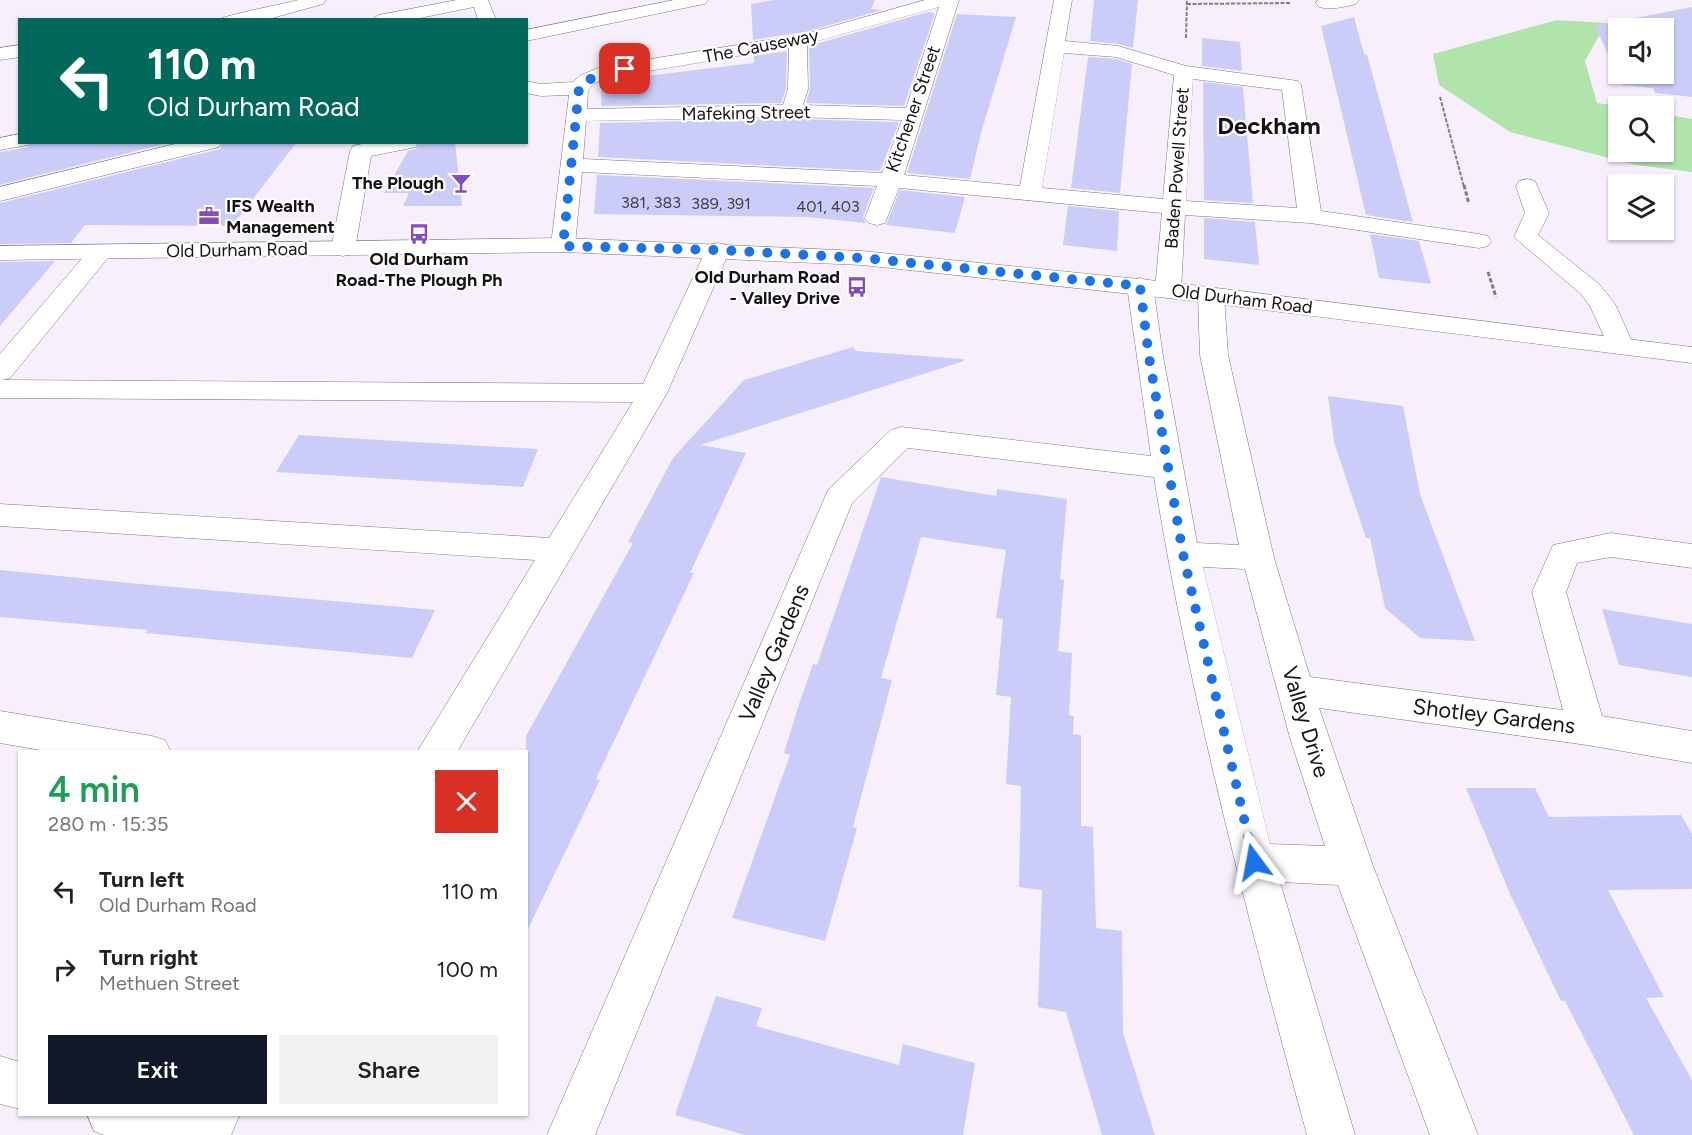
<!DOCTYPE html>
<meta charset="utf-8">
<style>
:root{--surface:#fff;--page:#f2f2f2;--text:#222;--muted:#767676;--accent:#111827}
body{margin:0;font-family:Figtree,sans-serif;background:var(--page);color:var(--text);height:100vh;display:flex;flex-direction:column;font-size:22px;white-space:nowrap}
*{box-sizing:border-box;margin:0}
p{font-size:20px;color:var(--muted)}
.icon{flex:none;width:33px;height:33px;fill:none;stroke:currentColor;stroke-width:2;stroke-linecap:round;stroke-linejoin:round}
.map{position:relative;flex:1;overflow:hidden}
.details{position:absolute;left:18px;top:750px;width:510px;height:366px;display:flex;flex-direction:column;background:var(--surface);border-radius:0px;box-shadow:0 2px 4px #0004}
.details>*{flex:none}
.banner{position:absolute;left:18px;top:18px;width:510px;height:126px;border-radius:0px;box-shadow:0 2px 4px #0004;background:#00695c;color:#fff;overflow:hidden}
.fabs{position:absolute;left:1608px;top:18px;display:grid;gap:12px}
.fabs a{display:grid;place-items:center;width:66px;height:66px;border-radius:0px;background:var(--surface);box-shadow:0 2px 4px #0004;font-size:30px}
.pin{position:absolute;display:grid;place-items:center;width:51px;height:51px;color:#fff;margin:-26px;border-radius:12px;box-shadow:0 3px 9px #0006}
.me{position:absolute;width:66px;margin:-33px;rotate:347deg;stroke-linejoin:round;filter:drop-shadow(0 0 4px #0008)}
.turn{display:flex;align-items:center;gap:21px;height:126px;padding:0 30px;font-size:27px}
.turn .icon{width:78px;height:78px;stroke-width:2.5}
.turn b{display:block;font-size:42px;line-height:51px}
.round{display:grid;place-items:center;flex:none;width:63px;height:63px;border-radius:0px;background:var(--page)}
.summary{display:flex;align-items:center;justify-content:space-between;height:102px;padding:0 30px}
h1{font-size:36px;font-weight:600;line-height:45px;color:#1e9e55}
.cta{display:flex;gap:12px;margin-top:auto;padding:12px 30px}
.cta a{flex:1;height:69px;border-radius:0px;background:var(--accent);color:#fff;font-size:24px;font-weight:600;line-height:69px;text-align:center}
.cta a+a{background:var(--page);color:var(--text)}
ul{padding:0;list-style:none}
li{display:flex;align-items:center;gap:18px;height:78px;padding:0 30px}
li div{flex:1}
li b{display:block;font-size:22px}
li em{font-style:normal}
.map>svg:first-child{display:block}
</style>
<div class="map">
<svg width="1692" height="1135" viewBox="0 0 1692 1135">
<rect width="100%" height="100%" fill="#f7effb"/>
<path fill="#b0e4aa" d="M1557 20 1606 23 1585 61 1597 103 1619 106 1618 152H1664V114L1692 119V172L1636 165 1510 132 1439 85 1433 54Z"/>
<g fill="#ccccf9" fill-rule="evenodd">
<path d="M774 0H875L871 9 882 10 805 32 753 40 751 4Z"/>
<path d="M1094 0H1138L1133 48 1118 44 1090 41Z"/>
<path d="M1692 7V97L1655 93 1653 88 1622 85 1595 26ZM1618 28H1664V74H1618Z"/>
<path d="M928 12 935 13 904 106 806 103 810 89 809 46Z"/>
<path d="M957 14 1016 17 981 133 970 179 907 173Z"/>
<path d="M1354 17 1364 54 1367 55 1413 222 1366 215 1321 26Z"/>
<path d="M1202 38 1240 42 1242 71 1202 66Z"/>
<path d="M787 51 786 89 781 103 601 106 602 82 605 81 754 63V56Z"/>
<path d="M1088 57 1116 59 1132 64 1120 193 1071 188Z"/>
<path d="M1203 82 1243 87 1253 203 1204 200Z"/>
<path d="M791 119 899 122 880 171 598 157 600 123Z"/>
<path d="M31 142H172L0 185V152L28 147Z"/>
<path d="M223 142H297L232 226 85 225 71 243 0 244V203L220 149Z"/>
<path d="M420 142H455L462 206H403L409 193H384L408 151 416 149Z"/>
<path d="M597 175 874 188 863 217 866 223 808 217 594 214Z"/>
<path d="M900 190 965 197 955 233 886 225Z"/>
<path d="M1068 206 1119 211 1117 251 1063 245Z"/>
<path d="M1204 218 1255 222 1259 265 1204 259Z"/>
<path d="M1370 234 1419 241 1431 284 1379 278Z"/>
<path d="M55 261 0 326V262Z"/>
<path d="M853 347 856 351 963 359 964 361 700 445 746 453 690 573H694L596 779 600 780 526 933V736L633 543 628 542 673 458 744 380Z"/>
<path d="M1328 396 1403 406 1420 494 1475 641 1420 638 1385 608 1370 538H1366L1334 442Z"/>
<path d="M299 435 379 440 538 449 523 487 276 472Z"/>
<path d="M881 477 996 496 997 489 1067 499 1060 579 1064 580 1058 651 1072 653 1069 715 1074 716 1073 734 1081 735V826L1093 827 1096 928 1122 931 1123 1033 1155 1135H1102L1066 1012 1038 1007 1042 890 1019 887 1021 786 1006 784 1011 697 996 695 1003 619 996 618 1006 550 921 537 881 678 892 680 853 827 857 828 825 941 732 918 790 755 784 753 798 707 813 664 817 665Z"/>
<path d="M0 570 129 583 435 610 412 658 368 654 145 633 148 630 0 617Z"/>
<path d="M1602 609 1692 624V677L1619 665Z"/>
<path d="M1466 788H1535L1549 817 1681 815 1692 834V889L1608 890 1664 997 1646 998 1692 1080V1135H1634L1565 1001H1561L1510 894Z"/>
<path d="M716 996 762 1008 756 1026 899 1065 903 1044 975 1063 963 1135H745L675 1115Z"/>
</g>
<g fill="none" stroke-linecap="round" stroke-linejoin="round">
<g stroke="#7c757f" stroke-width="1">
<g id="minor">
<path d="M298 0H326L323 4 265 20H219C223 15 285 4 298 0Z"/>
<path d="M457 0H488L496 20H478L474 7 410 20H370L379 15Z"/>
<path d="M674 0H708L705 4 699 5 526 41V30Z"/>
<path d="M925 0H959L904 175 1020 186 1054 0H1072L1065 41 1118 46 1186 66 1298 81 1301 85 1321 211 1479 234 1488 236 1491 241 1488 246 1479 248 1310 223 1185 215 1181 290 1177 295 1168 298 1159 295 1155 290 1162 213 899 188 885 223 877 225 869 223 865 218 877 186 582 172 575 245 572 250 563 252 554 250 551 245 569 95 541 96 526 93V81L541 84 573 82 581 75 601 67 805 34ZM939 7 906 108 803 105 808 89 807 44ZM789 48 788 89 783 105 587 109 588 90 595 83 606 78ZM1064 53 1116 57 1174 75 1163 199 1042 188ZM1193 79 1282 90 1297 208 1186 201ZM791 117 902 120 882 173 583 159 586 121Z"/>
<path d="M1318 0H1359L1356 4C1345 7 1330 10 1319 7L1316 3Z"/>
<path d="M20 45V57L0 60V48Z"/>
<path d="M20 134V142H29L28 145 0 150V138Z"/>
<path d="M183 142H221L219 147 0 201V187Z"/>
<path d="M372 142H418L416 147 371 156 355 249 352 254 343 256 334 254 331 249 350 151 353 146Z"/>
<path d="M1527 179 1535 181 1549 213 1538 235 1599 284 1615 304 1634 346 1631 352 1621 354 1611 352 1590 306 1581 294 1514 237 1525 213 1516 186 1519 181Z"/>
<path d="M718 243 727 245 730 250 667 393 457 752H417L535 560 0 526V504L549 538 633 402 0 398V354L91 248 100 246 109 248 112 253 10 378 2 380 643 384 706 250 709 245Z"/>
<path d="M1140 278 1149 281 1153 286 1163 356 1197 543 1239 545 1200 355 1198 296 1202 291 1211 288 1220 291 1224 296 1228 355 1274 558 1310 677 1563 710 1532 592 1553 545 1611 533 1692 544V568L1611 557 1577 563 1566 592 1602 716 1692 731V763L1587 745 1319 708 1373 866 1478 1135H1430L1338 885 1280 882 1355 1135H1307C1248 918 1190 699 1154 477L908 448 852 503 595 1135H547L828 490 891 430 901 427 1151 456 1127 286 1131 281ZM1203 567 1245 569 1290 738 1325 846 1270 844Z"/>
<path d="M0 711 152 736 165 740 171 752H52L0 743Z"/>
<path d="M0 1056 20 1062V1109L0 1104Z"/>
<path d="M87 1114H240L231 1135H104L94 1131Z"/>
</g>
</g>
<g stroke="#7c757f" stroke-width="1">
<path id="major" d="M563 238 862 251 1168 282 1692 347V363L1168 298 862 265 563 252 0 260V246Z"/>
</g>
<g stroke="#837e85" stroke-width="2" stroke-dasharray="4 1.5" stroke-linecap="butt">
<path d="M1187 4 1291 3"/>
<path d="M1186 38 1187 0"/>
<path d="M1440 97 1464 187"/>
</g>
<g stroke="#837e85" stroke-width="3" stroke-dasharray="4.5 2" stroke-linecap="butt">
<path d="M1464 185 1469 204"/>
<path d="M1488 272 1496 297"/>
</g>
<use href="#minor" fill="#fff" fill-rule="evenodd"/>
<use href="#major" fill="#fff" fill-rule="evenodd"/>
</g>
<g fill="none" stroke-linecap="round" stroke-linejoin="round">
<path stroke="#1a73e8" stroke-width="10" stroke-dasharray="0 18" d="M625 69C607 72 593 74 579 88L563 246 718 250 862 258 1140 286 1149 357 1183 554 1254 862"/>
</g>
<defs>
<g id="bar-bare" transform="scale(1.62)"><path d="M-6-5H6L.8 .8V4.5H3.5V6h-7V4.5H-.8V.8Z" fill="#844bc2" stroke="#fff" stroke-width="2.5" paint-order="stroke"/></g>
<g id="office-bare" transform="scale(1.62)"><path d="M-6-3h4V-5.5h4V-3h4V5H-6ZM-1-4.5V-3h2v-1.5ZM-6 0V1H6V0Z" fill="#844bc2" stroke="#fff" stroke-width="2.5" paint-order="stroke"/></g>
<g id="bus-bare" transform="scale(1.62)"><path d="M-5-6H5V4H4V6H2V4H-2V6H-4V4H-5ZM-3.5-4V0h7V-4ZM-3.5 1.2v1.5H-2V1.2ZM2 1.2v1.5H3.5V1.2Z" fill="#844bc2" stroke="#fff" stroke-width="2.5" paint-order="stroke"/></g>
</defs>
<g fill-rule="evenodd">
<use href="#bar-bare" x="461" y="183"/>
<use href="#office-bare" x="209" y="216"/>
<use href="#bus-bare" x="419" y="234"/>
<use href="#bus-bare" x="857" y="287"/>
</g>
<g text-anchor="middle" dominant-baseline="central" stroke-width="4.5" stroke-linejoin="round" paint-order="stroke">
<g font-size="16" fill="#42404e">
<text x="651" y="202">381, 383</text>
<text x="721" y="203">389, 391</text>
<text x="828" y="206">401, 403</text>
</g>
<g font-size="18" fill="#141215" stroke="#fff">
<text transform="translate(761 46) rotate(-11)">The Causeway</text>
<text transform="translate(913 109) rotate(-71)">Kitchener Street</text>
<text transform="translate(746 113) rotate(-1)">Mafeking Street</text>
<text transform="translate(1177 168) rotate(-86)">Baden Powell Street</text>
<text transform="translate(237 250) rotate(-1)">Old Durham Road</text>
<text transform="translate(1242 299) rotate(7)">Old Durham Road</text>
</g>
<g font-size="18" font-weight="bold" fill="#141215" stroke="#fff" text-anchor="end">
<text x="444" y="183">The Plough</text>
<text x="226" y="206" text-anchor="start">IFS Wealth<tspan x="226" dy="21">Management</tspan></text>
<text x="419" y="259" text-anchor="middle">Old Durham<tspan x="419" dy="21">Road-The Plough Ph</tspan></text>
<text x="840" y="277">Old Durham Road<tspan x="840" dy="21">- Valley Drive</tspan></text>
</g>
<g font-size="22" fill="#141215" stroke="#fff">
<text transform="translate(774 653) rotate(-67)">Valley Gardens</text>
<text transform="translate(1494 716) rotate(7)">Shotley Gardens</text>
<text transform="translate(1306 722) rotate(73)">Valley Drive</text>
</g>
<g font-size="24" font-weight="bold" fill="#141215" stroke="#fff">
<text x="1269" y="125">Deckham</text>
</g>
</g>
</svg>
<div class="fabs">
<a><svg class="icon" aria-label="sound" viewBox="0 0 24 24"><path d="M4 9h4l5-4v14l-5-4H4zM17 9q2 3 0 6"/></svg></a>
<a><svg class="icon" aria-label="search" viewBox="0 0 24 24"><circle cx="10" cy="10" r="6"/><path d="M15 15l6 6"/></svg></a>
<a><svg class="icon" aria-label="layers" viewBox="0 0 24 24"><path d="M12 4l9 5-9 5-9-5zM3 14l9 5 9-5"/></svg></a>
</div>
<div class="pin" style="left:625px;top:69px;background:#d93025"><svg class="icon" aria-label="arrive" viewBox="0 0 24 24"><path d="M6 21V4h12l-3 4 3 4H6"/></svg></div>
<svg class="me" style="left:1254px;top:862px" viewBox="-20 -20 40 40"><path d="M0-17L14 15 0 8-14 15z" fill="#1a73e8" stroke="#fff" stroke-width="4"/></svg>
<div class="banner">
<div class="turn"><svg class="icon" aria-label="left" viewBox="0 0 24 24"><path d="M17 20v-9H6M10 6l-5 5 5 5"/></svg><div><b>110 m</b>Old Durham Road</div></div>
</div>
<section class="details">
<div class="summary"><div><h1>4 min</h1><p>280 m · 15:35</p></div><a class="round" style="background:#d93025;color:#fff"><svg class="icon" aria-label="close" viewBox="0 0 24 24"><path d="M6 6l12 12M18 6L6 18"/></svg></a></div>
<ul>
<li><svg class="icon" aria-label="left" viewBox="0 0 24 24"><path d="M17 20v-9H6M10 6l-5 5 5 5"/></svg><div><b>Turn left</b><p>Old Durham Road</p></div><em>110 m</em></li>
<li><svg class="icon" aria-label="right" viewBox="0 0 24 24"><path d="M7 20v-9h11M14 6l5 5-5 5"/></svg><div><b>Turn right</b><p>Methuen Street</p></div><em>100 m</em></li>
</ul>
<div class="cta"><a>Exit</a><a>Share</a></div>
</section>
</div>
